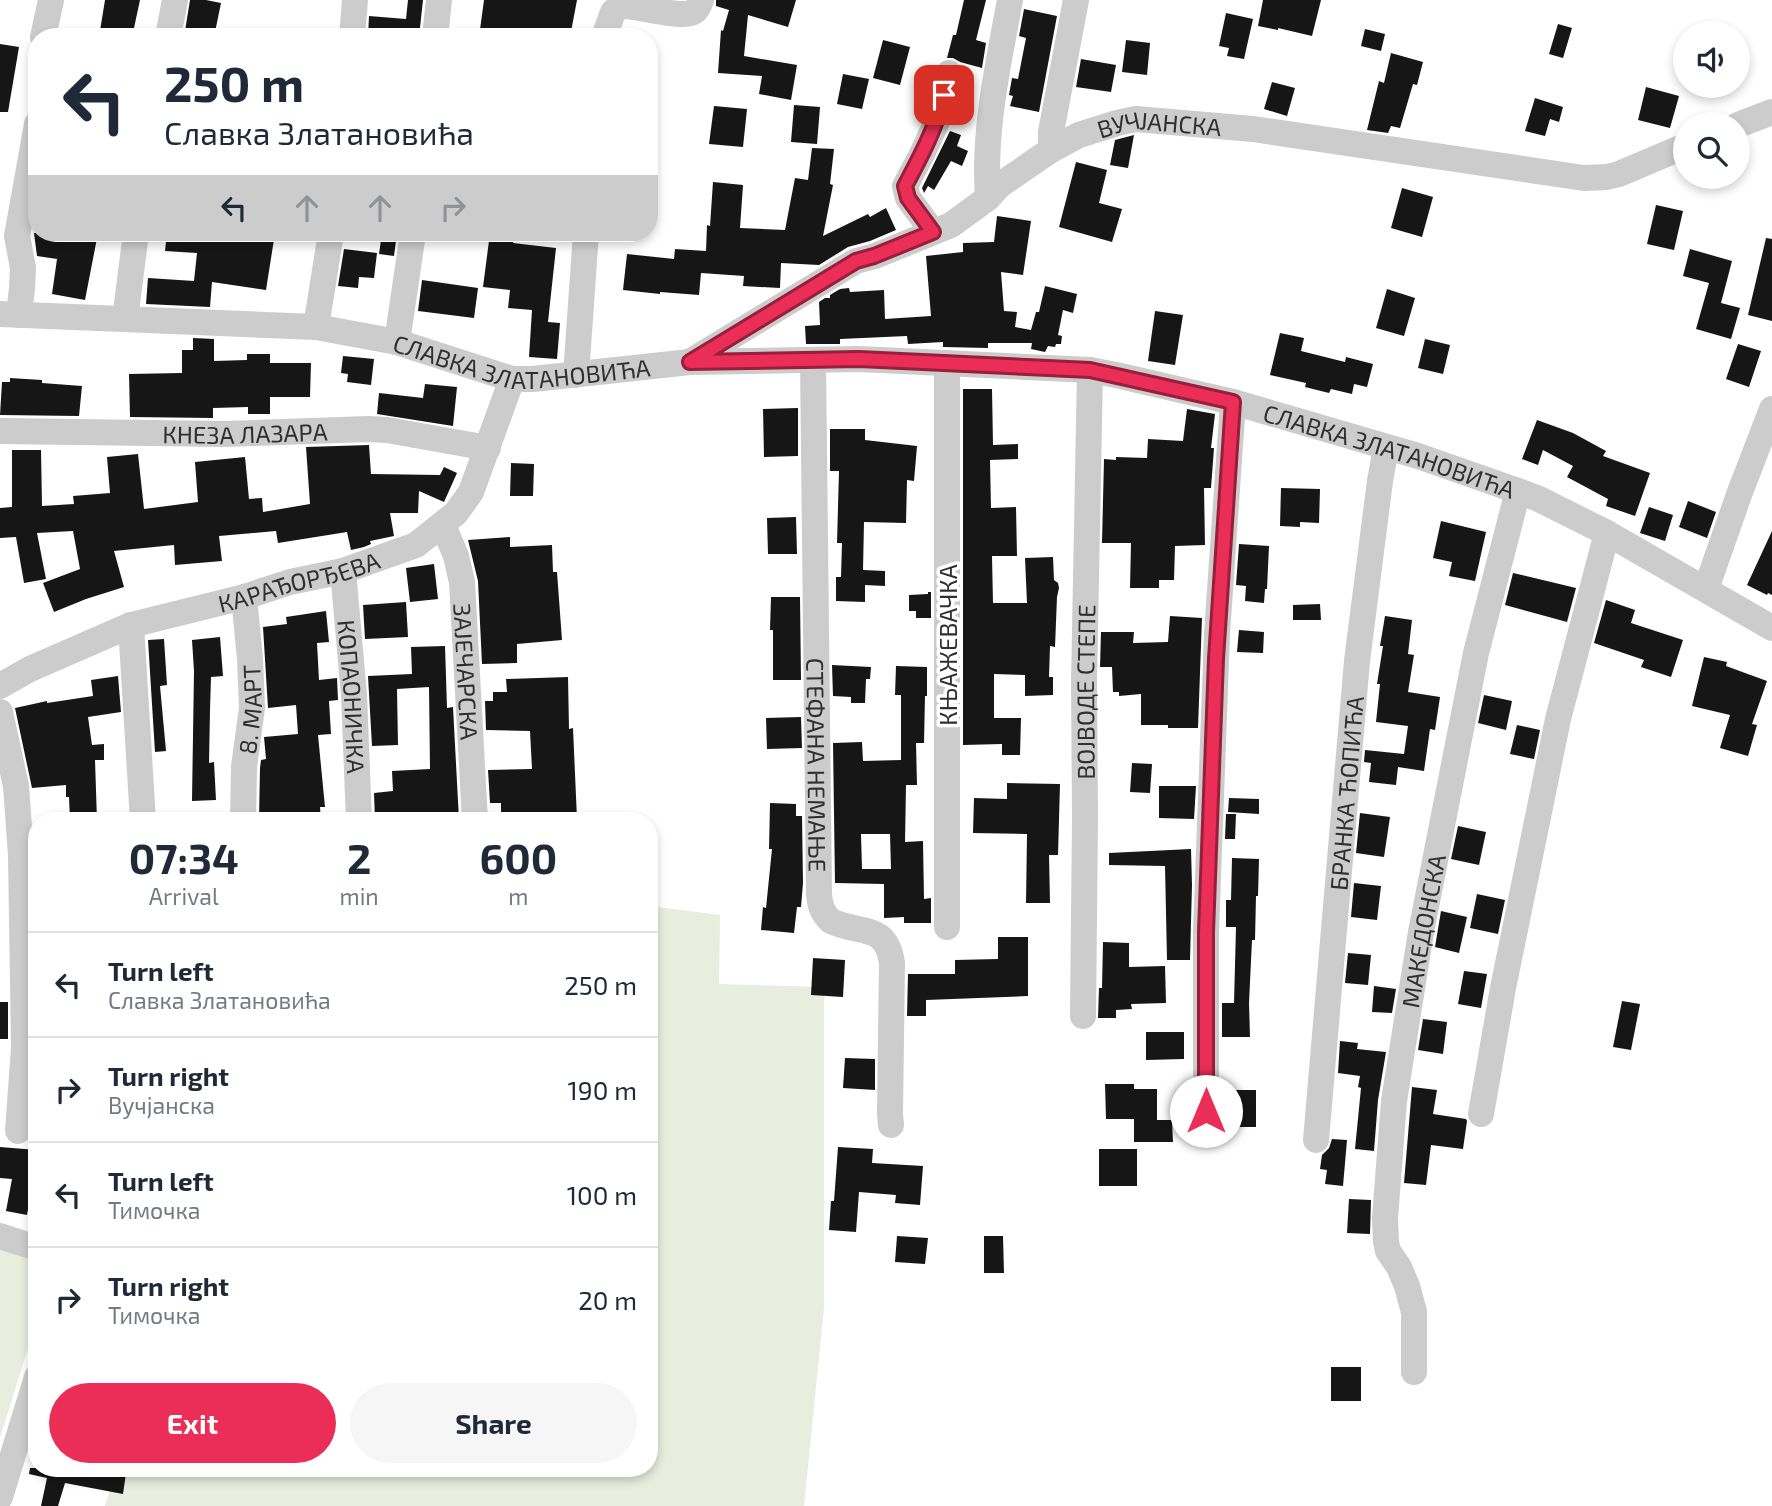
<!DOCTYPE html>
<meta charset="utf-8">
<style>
:root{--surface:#fff;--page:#f6f6f7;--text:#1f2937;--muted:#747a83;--line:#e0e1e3;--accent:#ea2e57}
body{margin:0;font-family:"Exo 2",sans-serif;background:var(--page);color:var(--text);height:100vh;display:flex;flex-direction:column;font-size:26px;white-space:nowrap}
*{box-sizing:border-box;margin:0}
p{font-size:23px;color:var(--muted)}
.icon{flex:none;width:38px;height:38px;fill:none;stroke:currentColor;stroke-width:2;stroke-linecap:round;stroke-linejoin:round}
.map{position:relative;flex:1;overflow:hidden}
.panel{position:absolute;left:28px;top:812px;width:630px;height:665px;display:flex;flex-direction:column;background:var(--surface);border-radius:28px;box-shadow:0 4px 10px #0003}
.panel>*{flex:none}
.top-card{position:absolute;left:28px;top:28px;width:630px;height:214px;border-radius:28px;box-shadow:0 4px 10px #0003;background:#fff;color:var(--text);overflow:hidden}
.controls{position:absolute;left:1673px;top:21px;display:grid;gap:14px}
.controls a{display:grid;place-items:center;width:77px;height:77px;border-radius:50%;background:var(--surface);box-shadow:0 4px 10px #0003;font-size:35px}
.pin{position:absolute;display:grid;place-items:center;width:60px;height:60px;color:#fff;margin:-30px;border-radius:14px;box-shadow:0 4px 10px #0006}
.me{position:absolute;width:77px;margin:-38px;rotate:0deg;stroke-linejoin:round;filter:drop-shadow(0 0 5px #0008)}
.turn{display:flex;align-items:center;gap:24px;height:147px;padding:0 21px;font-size:32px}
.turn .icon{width:91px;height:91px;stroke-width:2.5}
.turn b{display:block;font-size:49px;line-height:60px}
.lanes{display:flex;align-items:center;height:66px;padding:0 21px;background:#0003;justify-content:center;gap:35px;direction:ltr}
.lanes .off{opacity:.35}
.eta{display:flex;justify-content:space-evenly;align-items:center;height:119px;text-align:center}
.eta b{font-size:42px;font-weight:700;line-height:49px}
.primary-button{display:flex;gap:14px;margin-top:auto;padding:14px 21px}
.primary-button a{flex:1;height:80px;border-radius:42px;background:var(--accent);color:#fff;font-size:28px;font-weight:700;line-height:80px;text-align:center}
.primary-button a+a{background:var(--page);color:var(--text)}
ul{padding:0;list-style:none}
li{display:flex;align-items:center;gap:21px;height:105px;padding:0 21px;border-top:2px solid var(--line)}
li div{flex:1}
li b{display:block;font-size:26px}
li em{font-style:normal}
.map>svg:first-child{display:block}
</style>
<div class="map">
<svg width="1772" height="1506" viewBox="0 0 1772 1506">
<rect width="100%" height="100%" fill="#fff"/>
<g fill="#e8eddd">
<path d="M649 906 720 915 719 984 824 987V1308L804 1506H105L116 1468H649Z"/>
<path d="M0 1249 37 1261V1319L0 1438Z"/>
</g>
<g fill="#161616" fill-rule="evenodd">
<path d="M105 0H140L134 28H132L131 37H99Z"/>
<path d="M190 0H206L221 3 214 37H184Z"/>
<path d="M408 0H423L419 37H368L369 16 406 19Z"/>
<path d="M484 0H577L570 37H542L508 31V37H479Z"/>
<path d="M716 0H796L788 27 748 15 744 56 797 65 791 100 759 94 762 76 718 73 721 30 723 31 729 10 716 6Z"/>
<path d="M964 0H986L976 40 986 43 982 68 960 62 953 58H947L953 35H956Z"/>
<path d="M1263 0H1321L1312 36 1278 28V30L1258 26Z"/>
<path d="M1024 9 1057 16 1039 112 1010 106 1013 96 1009 95 1012 78 1018 79 1026 38 1019 36Z"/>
<path d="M1226 13 1253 19 1244 59 1227 56 1229 48 1219 46Z"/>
<path d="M1558 24 1572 28 1563 58 1549 54Z"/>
<path d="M1365 29 1385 34 1381 51 1361 46Z"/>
<path d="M883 40 910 47 900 85 873 78Z"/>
<path d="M1126 40 1150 43 1147 75 1122 72Z"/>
<path d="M0 44 19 47 8 112H0Z"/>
<path d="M1391 53 1423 62 1417 85 1413 84 1400 128 1391 126 1388 133 1367 130 1379 81 1384 83Z"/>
<path d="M1081 59 1116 65 1111 92 1076 87Z"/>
<path d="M843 74 869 79 862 109 837 104Z"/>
<path d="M1272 82 1295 88 1287 116 1264 109Z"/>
<path d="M1646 87 1679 96 1670 128 1638 120Z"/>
<path d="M1535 98 1563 107 1559 122 1550 119 1545 136 1525 131Z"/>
<path d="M794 105 820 107 817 144 791 142Z"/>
<path d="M714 106 747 109 743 147 709 144Z"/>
<path d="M950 131 961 135 957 146 968 151 962 166 951 161 934 190 928 186 924 193 922 188Z"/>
<path d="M1134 135 1128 168 1110 165 1115 140Z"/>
<path d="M812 148 834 149 830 184 833 185 823 236 868 214 870 217 886 208 896 230 870 241 848 247 819 265 781 263 780 288 743 286 744 276 701 273 699 295 660 292V294L623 290 627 254 674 259 675 249 706 251 707 225 710 226 713 182 743 185 740 228 785 230 795 178 808 180Z"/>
<path d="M1076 162 1107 170 1099 203 1122 209 1112 242 1059 227Z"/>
<path d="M1402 188 1433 197 1422 237 1391 228Z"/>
<path d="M1656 205 1683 211 1674 250 1647 244Z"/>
<path d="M997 216 1031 221 1023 275 1001 272 1004 311 1017 312 1015 327 1031 330 1036 312H1039L1045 286 1077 294 1073 313 1063 310 1058 335 1062 336 1061 344H1056L1055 347 1048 346 1045 352 1031 349 1032 343H988V348L943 347V342L908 344 907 336 840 339V344H806L805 326 820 325 819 302 825 298H830V295L840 289 849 288 850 292 884 290 885 319 931 316 926 256 963 252V243L994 242Z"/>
<path d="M34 233H98L85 300 52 294 57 259 37 256Z"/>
<path d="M167 233H196L243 238 244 233H275L266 290 212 282 210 307 146 304 148 278 194 281 197 253 165 251Z"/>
<path d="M382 233H397L394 256 379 254Z"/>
<path d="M490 233H514L513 243 556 248 548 322 560 323 557 359 529 357 532 310 508 308 510 290 483 287Z"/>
<path d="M1766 238 1772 239V321L1748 315Z"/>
<path d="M344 249 377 253 374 278 359 277 358 288 338 286Z"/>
<path d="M1690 249 1732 261 1721 303 1740 308 1731 339 1696 329 1709 283 1683 276Z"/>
<path d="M422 280 478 288 474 318 418 311Z"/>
<path d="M1387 289 1415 298 1404 336 1376 328Z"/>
<path d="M1155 311 1183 315 1175 365 1148 361Z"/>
<path d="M1280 333 1304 338 1301 351 1345 362 1346 357 1373 364 1367 387 1354 384 1352 394 1331 389 1329 393 1305 387 1306 383 1270 375Z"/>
<path d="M193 338 214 339V361L247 360V354H270V363H311L310 397H270V414H248V407L213 408V418L130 417 129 374 182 373V350H193Z"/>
<path d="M1425 339 1450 345 1443 374 1418 368Z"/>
<path d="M1738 344 1761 351 1749 387 1726 379Z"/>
<path d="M343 356 374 359 371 385 347 382 348 374 341 373Z"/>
<path d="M10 378 42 380V383L82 386 79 416 0 415 2 382H10Z"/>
<path d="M425 384 457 387 453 426 377 414 379 393 423 398Z"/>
<path d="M963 389H992L993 445 1018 444V459L990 460 991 508 1016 507 1017 556H992L993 603H1027L1025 558 1053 557 1054 580 1058 583 1059 588 1057 597 1055 647 1050 646 1049 677H1053V695L1025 696V675L994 674V718H1021L1020 755H1002V744L963 745Z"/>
<path d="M798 408V456L764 457 763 409Z"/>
<path d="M1187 409 1215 414 1211 448H1214L1211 488H1204L1205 545 1175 546 1174 580H1159V588H1130L1131 543H1102L1104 459 1116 460V457L1147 458 1148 439 1183 441Z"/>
<path d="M1537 420 1573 433 1606 451 1603 456 1650 473 1635 516 1606 506 1608 499 1567 477 1573 466 1543 450 1538 465 1522 459Z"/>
<path d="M830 429H865V440L917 446 914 481 907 480 906 523 864 522 863 570 885 571V586L865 585V602L836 601V577H841L842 543H837L839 471H830Z"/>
<path d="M369 445 371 474 440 475 444 467 457 473 444 502 419 491 418 513H390L394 536 370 541 371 544 364 547 351 550 347 532 278 543 276 531 219 536 222 561 175 565 174 545 114 551 124 587 86 599 54 612 43 583 80 569 73 531 37 533 46 579 24 583 16 537 0 538V508L12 507V450H41L42 506 74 504 73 496 110 493 107 457 138 454 144 509 198 502 195 462 245 457 249 499 262 498 263 512 310 504 306 447Z"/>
<path d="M511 463 534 464 533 496H510Z"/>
<path d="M1281 488 1320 489 1319 523 1300 522V527L1280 526Z"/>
<path d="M1688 501 1716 512 1707 538 1679 527Z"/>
<path d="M1649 507 1673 515 1665 541 1640 533Z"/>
<path d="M796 517 797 554H768L767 518Z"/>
<path d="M1441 521 1486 532 1475 581 1449 576 1452 562 1433 558Z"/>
<path d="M1772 531V595L1768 593 1767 595 1747 585Z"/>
<path d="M510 537V547L552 545 553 572H557L562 640 517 644V663L482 664 478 581 468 540Z"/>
<path d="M1239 544 1269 546 1267 589H1265L1264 603 1245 601 1246 586 1236 585Z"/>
<path d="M434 564 438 599 410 602 406 568Z"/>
<path d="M1513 573 1576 588 1567 622 1505 605Z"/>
<path d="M928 592H931V618H916V611H909V595L928 594Z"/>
<path d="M771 597H800L801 680H773V630H770Z"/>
<path d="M1606 600 1635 610 1631 623 1683 640 1671 677 1641 667 1644 660 1594 643Z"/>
<path d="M406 602 408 637 365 639 363 605Z"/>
<path d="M1320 604 1321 620H1293V605Z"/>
<path d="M326 611 329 642 317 643 319 680 337 678 338 700 329 701 331 734 318 735 325 807H320L321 821H300L299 813 268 814V821H259L260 768 261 760 266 759 264 737 298 734 296 705 268 708 263 627 287 624 286 617Z"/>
<path d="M1170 616 1202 618 1198 728H1168V725H1141V694L1119 696V692H1113L1112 667H1100L1101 632H1134L1133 643 1168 642Z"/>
<path d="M1385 616 1412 620 1408 654 1414 655 1408 692 1440 697 1435 730 1430 729 1424 771 1398 767 1396 785 1369 782 1371 763 1364 762 1365 750 1404 754 1408 726 1376 722 1380 684H1377L1383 646H1380Z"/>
<path d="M1239 630 1264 632 1263 653 1237 652Z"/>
<path d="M220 637 223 676 211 677 210 710 209 763 214 762 216 800 192 801 194 671 192 640Z"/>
<path d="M164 639 167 685 160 686 166 751 155 752 148 640Z"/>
<path d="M445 646 447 708 453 707 459 820 375 821 374 793 393 791 392 771 430 769 429 687 397 689 398 745 372 746 368 676 412 674 411 647Z"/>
<path d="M1704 657 1727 662 1726 666 1767 681 1752 724 1757 725 1748 756 1720 748 1730 715 1692 706Z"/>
<path d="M832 665 871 667 870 679H866L865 703H851V697L833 696Z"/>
<path d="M896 666 927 667V696H925L924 743H916L917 785H906L905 842 923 841 924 899 931 898V923H904V917L884 918V884L835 883 833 743 862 742 863 761 901 760V695H895ZM861 834H890L891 869H862Z"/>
<path d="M118 676 121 712 88 717 92 745 104 744V760H95L97 821H70L69 797H66V785L32 788 15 708 47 701V703L93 696 91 680Z"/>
<path d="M568 677 569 729 573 728 577 819 501 821V803H490L488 770 532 769 530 731 486 730 485 701H493V692H507L506 679Z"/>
<path d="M1484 695 1512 701 1506 730 1478 723Z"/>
<path d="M801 717 802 748 767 749 766 718Z"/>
<path d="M1517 725 1540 730 1534 759 1510 754Z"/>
<path d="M1132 763 1152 764 1150 793 1130 792Z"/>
<path d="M1007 783 1060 784 1058 855H1049L1050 903H1026L1027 834 973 833 974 798 1007 799Z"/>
<path d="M1159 786H1196L1194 819 1159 818Z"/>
<path d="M1229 798 1259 799V814L1228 812Z"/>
<path d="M770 803 796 804V816H802L803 883 801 907H797L794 933 761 930 763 907 766 908 772 849H769Z"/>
<path d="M1360 813 1390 817 1384 857 1356 853Z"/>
<path d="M1226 814H1236L1235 839H1225Z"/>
<path d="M1458 826 1486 832 1479 865 1451 859Z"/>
<path d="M1191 849 1192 885 1190 960H1167L1165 866 1109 865V853Z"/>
<path d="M1232 858 1259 859 1258 896H1256L1255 940H1252L1249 1003 1250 1037H1222V1003H1234L1236 927H1226V900H1231Z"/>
<path d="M1354 883 1381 886 1377 920 1351 917Z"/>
<path d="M1477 894 1505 900 1498 934 1470 928Z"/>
<path d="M1441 911 1467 917 1459 953 1435 947Z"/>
<path d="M998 937H1028V996L926 1000V1016H907L908 974H955V960L998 959Z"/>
<path d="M1103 942 1129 943V967L1165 966 1166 1003 1131 1004 1132 1009 1116 1010V1018H1098L1099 988H1102Z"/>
<path d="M1348 953 1371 955 1368 985 1345 983Z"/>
<path d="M813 958 845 960 843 997 811 995Z"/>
<path d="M1464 971 1487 974 1481 1008 1458 1004Z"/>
<path d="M1374 986 1396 989 1392 1013 1372 1012Z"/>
<path d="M1622 1001 1640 1004 1631 1050 1613 1047Z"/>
<rect x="0" y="1002" width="8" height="37"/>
<path d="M1423 1019 1447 1022 1443 1054 1418 1050Z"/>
<path d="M1146 1032H1184V1059L1146 1060Z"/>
<path d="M1340 1041 1358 1043 1357 1049 1386 1052 1378 1100 1374 1151 1355 1149 1361 1088 1358 1087 1360 1076 1338 1073Z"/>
<path d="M845 1058 875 1059V1090L843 1088Z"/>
<path d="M1105 1084H1134V1089H1157V1120H1172L1173 1142H1134V1119H1106Z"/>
<path d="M1412 1087 1437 1090 1433 1114 1466 1119 1467 1121 1463 1149 1431 1145 1426 1185 1404 1183Z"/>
<path d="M1222 1090H1256V1127H1218V1121L1222 1111Z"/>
<path d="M1332 1139 1347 1140 1343 1186 1325 1184 1327 1170 1320 1169 1322 1155 1329 1148Z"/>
<path d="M0 1147 37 1150V1188H32L27 1215 6 1211 12 1179 0 1178Z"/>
<path d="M838 1147 873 1149 872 1163 923 1166 920 1205 895 1203 896 1195 859 1192 856 1232 829 1230 831 1201H834Z"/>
<rect x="1099" y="1149" width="38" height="37"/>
<path d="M1349 1199 1371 1200 1370 1234 1347 1233Z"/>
<path d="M897 1236 928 1238 925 1264 895 1262Z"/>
<path d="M984 1236H1003L1004 1273H984Z"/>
<rect x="1331" y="1367" width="30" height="34"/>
<path d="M30 1468H81L103 1474 104 1469 126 1473 123 1494 65 1483 58 1506H41L47 1478 29 1474Z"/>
</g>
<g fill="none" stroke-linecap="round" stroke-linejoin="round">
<g stroke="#ccc" stroke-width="26">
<path d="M43 37 51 0"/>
<path d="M168 37 175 0"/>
<path d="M352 37 355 0"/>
<path d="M435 37 439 0"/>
<path d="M604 37 613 12 622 5C637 7 678 17 691 13 697 11 699 6 701 0"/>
<path d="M1738 125 1772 112"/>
<path d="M1051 150V132L1076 0"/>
<path d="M988 198C983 131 998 66 1010 0"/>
<path d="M933 232 908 198 905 186 922 154 939 117 949 73"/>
<path id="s1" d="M0 314 316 327 397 342 512 379H533L690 362 859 359 1090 370 1116 375 1233 402 1418 456 1518 491 1539 499 1607 533 1772 628"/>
<path d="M19 315 22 288 23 268 17 236 37 124"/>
<path d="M125 319 136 233"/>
<path d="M316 327 331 233"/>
<path d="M397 342 413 233"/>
<path id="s2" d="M691 361 856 261 875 256 951 225 988 198 1000 185 1051 150 1079 135 1117 123 1136 119 1253 129 1584 178 1607 177 1619 174 1685 146"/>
<path id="s3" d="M813 361 819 894C820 905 822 913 831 921 860 935 886 922 892 963L890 1114 891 1125"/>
<path d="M947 363V927"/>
<path d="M576 375 586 233"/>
<path id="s4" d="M0 431 225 434 368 429 387 430 488 448"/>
<path id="s5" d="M443 525 456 556 462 582 475 821"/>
<path id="s6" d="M343 571 354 695 359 821"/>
<path d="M1706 589 1740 492 1772 409"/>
<path d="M131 625 143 821"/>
<path id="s7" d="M0 686 30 669 131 625 244 597 290 582 343 571 416 545 456 513 471 492 512 379"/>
<path d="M0 712 16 786 21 855 24 1048 18 1131"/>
<path id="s8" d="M243 821 244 767 252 708 250 659 244 597"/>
<path id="s9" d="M1083 1016 1085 816 1084 682 1090 370"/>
<path d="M1206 1111V932L1217 634 1233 402"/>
<path d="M1481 1114 1503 988 1558 719 1607 533"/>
<path id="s10" d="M1316 1140 1357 661 1380 481 1386 448"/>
<path d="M0 1236 37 1248"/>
<path id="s11" d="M1414 1372V1312L1407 1286 1399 1267 1388 1251 1386 1242 1385 1218 1394 1101 1421 932 1476 653 1518 491"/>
<path d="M0 1497 37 1377"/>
</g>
</g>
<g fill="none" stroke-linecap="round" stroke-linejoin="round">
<g stroke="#981e39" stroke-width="18">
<path id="route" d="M944 95C936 128 921 156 905 186L908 198 933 232 874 256 856 261 690 362 859 359 1090 370 1233 402 1216 659 1206 932V1111"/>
</g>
<use href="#route" stroke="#ea2e57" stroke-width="12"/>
</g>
<g text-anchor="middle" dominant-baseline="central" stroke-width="7" stroke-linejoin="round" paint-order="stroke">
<g font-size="24" fill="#2f2f2f" stroke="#fff">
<text stroke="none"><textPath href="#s2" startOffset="534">ВУЧЈАНСКА</textPath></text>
<text stroke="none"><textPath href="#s1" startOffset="527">СЛАВКА ЗЛАТАНОВИЋА</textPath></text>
<text stroke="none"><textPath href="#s4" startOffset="245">КНЕЗА ЛАЗАРА</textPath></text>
<text stroke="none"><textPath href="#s1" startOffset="1409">СЛАВКА ЗЛАТАНОВИЋА</textPath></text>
<text stroke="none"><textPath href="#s7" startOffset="318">КАРАЂОРЂЕВА</textPath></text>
<text transform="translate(947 645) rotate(-90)">КЊАЖЕВАЧКА</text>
<text stroke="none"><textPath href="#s5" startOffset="150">ЗАЈЕЧАРСКА</textPath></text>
<text stroke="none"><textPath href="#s9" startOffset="324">ВОЈВОДЕ СТЕПЕ</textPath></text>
<text stroke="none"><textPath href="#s6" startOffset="126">КОПАОНИЧКА</textPath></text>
<text stroke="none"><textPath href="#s8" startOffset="112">8. МАРТ</textPath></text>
<text stroke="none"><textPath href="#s3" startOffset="404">СТЕФАНА НЕМАЊЕ</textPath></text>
<text stroke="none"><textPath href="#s10" startOffset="348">БРАНКА ЋОПИЋА</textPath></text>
<text stroke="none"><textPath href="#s11" startOffset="450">МАКЕДОНСКА</textPath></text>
</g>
</g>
</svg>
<div class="controls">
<a><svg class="icon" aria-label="sound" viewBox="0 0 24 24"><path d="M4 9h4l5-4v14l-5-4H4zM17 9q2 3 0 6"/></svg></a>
<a><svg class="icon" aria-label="search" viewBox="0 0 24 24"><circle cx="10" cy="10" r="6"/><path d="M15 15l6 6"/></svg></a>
</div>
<div class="pin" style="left:944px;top:95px;background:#d93025"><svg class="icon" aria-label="arrive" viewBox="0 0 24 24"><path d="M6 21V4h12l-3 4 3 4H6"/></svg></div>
<svg class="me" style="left:1206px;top:1111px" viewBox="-20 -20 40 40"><circle r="19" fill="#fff"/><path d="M0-13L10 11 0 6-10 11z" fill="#ea2e57"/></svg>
<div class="top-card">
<div class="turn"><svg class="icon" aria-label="left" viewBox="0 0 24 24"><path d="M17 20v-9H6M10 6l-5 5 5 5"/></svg><div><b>250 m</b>Славка Златановића</div></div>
<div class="lanes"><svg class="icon" aria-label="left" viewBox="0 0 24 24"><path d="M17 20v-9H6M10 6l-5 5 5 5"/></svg><svg class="icon off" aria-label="ahead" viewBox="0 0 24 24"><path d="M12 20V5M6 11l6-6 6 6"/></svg><svg class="icon off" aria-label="ahead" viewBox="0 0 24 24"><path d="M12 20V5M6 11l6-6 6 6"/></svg><svg class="icon off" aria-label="right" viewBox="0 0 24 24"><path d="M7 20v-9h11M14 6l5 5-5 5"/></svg></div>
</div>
<section class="panel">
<div class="eta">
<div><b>07:34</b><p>Arrival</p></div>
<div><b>2</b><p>min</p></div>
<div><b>600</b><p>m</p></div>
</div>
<ul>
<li><svg class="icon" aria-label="left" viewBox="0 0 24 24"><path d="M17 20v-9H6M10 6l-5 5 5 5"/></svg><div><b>Turn left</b><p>Славка Златановића</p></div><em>250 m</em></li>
<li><svg class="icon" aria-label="right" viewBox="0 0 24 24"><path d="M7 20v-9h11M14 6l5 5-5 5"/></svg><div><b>Turn right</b><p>Вучјанска</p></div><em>190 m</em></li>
<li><svg class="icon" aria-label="left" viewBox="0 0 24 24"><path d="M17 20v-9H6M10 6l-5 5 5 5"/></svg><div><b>Turn left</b><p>Тимочка</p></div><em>100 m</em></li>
<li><svg class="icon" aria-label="right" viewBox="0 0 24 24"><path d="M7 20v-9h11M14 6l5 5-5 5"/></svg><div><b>Turn right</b><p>Тимочка</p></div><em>20 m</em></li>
</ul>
<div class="primary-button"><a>Exit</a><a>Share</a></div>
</section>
</div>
